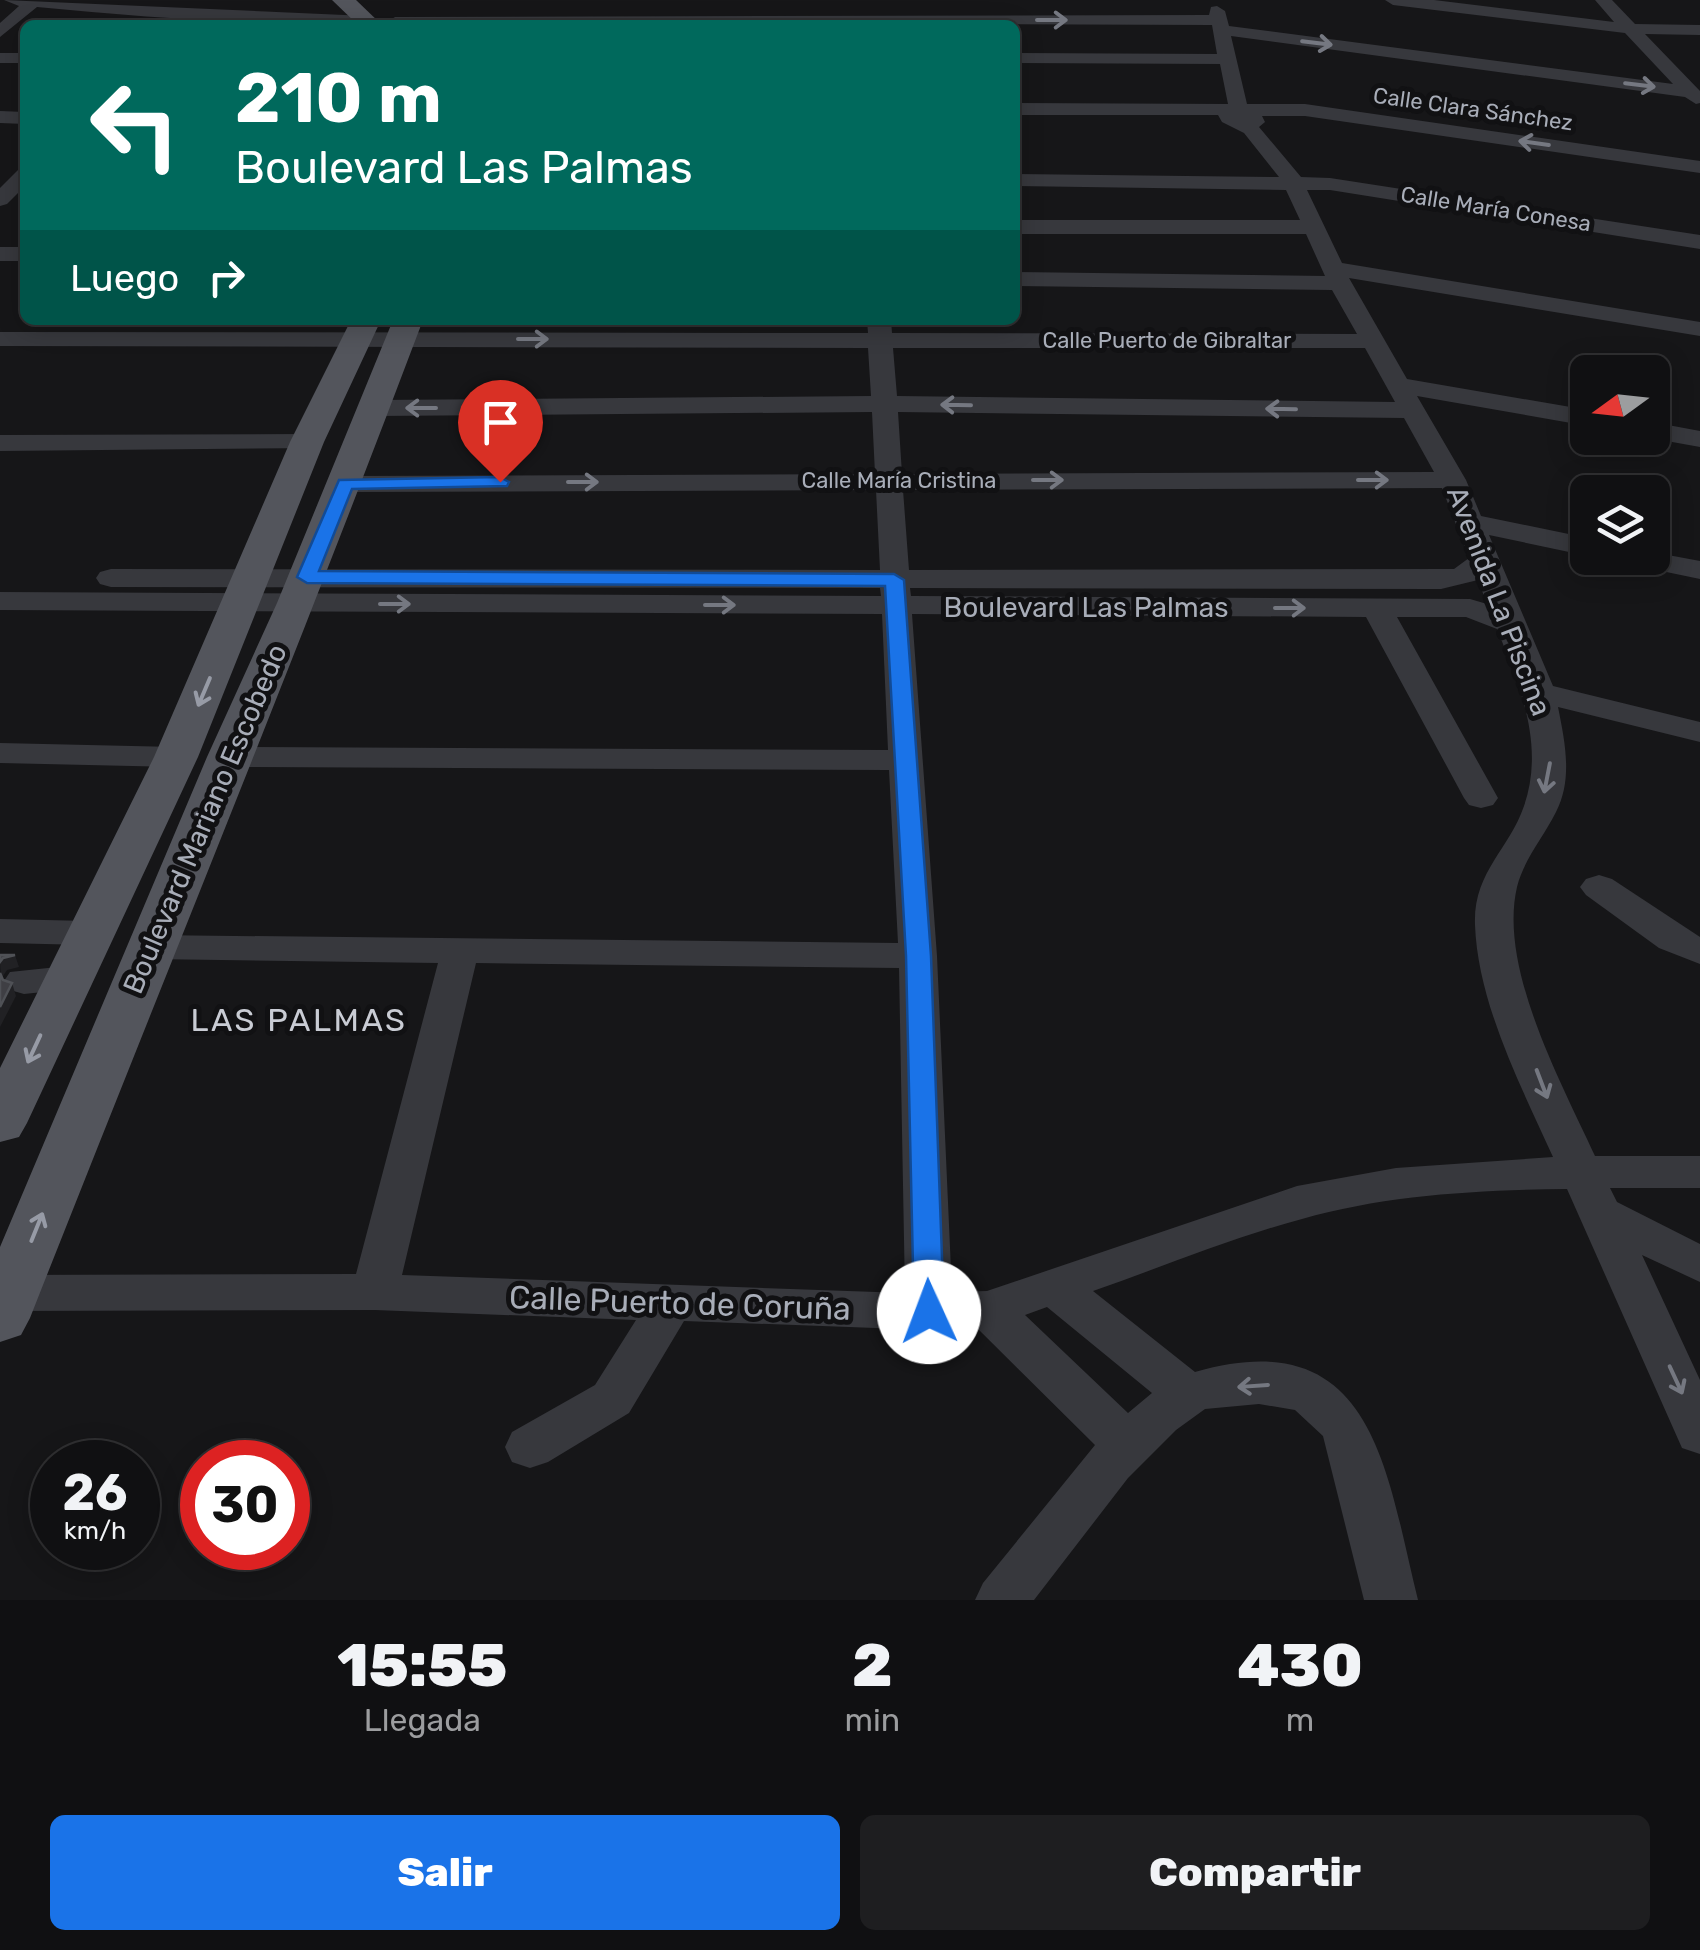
<!DOCTYPE html>
<html lang="es">
<meta charset="utf-8">
<style>
:root{--surface:#101012;--page:#1e1e20;--text:#f1f3f6;--muted:#9c9d9f;--line:#303032;--accent:#1a73e8}
body{margin:0;font-family:Rubik,sans-serif;background:var(--page);color:var(--text);height:100vh;display:flex;flex-direction:column;font-size:38px;white-space:nowrap}
*{box-sizing:border-box;margin:0}
p{font-size:32px;color:var(--muted)}
.icon{flex:none;width:55px;height:55px;fill:none;stroke:currentColor;stroke-width:2;stroke-linecap:round;stroke-linejoin:round}
.map{position:relative;height:1600px;overflow:hidden}
.side{display:flex;flex-direction:column;background:var(--surface);flex:1}
.side>*{flex:none}
.top-card{position:absolute;left:20px;top:20px;width:1000px;height:305px;border-radius:15px;box-shadow:0 5px 25px #0003,0 0 0 2px var(--line);background:#00695c;color:#fff;overflow:hidden}
.needle{width:65px;rotate:255deg}
.fabs{position:absolute;left:1570px;top:355px;display:grid;gap:20px}
.fabs a{display:grid;place-items:center;width:100px;height:100px;border-radius:15px;background:var(--surface);box-shadow:0 5px 25px #0003,0 0 0 2px var(--line);font-size:50px}
.speed{position:absolute;left:30px;top:1440px;display:flex;gap:20px;font-size:50px;font-weight:700;text-align:center}
.speed>*{display:grid;place-content:center;width:130px;height:130px;border-radius:50%;background:var(--surface);box-shadow:0 5px 25px #0003,0 0 0 2px var(--line);line-height:1}
.speed small{font-size:25px;font-weight:400}
.speed .limit{border:15px solid #d22;background:#fff;color:#111}
.pin{position:absolute;display:grid;place-items:center;width:85px;height:85px;color:#fff;margin:-102px -42px;border-radius:50% 50% 50% 0;rotate:-45deg;box-shadow:0 0 10px #0007}
.pin .icon{rotate:45deg}
.me{position:absolute;width:110px;margin:-55px;rotate:358deg;stroke-linejoin:round;filter:drop-shadow(0 0 8px #0008)}
.turn{display:flex;align-items:center;gap:35px;height:210px;padding:0 50px;font-size:45px}
.turn .icon{width:130px;height:130px;stroke-width:2.5}
.turn b{display:block;font-size:70px;line-height:85px}
.then{display:flex;align-items:center;height:95px;padding:0 50px;background:#0003;gap:20px;font-size:38px}
.eta{display:flex;justify-content:space-evenly;align-items:center;height:170px;text-align:center}
.eta b{font-size:60px;font-weight:800;line-height:70px}
.button{display:flex;gap:20px;margin-top:auto;padding:20px 50px}
.button a{flex:1;height:115px;border-radius:15px;background:var(--accent);color:#fff;font-size:40px;font-weight:800;line-height:115px;text-align:center}
.button a+a{background:var(--page);color:var(--text)}
.map>svg:first-child{display:block}
</style>
<div class="map">
<svg width="1700" height="1600" viewBox="0 0 1700 1600">
<rect width="100%" height="100%" fill="#161618"/>
<g fill="none" stroke-linecap="round" stroke-linejoin="round">
<g fill="#37383d" fill-rule="evenodd">
<path d="M4 0 367 16 375 21 371 25C260 25 148 18 37 7L0 37V23L19 6Z"/>
<path d="M1385 0H1434L1614 22 1595 0H1612L1635 24 1700 25V35L1645 34 1700 91V103L1696 104 1685 97 1231 36 1247 104H1305L1700 161V173L1305 116H1262L1265 122 1259 127 1301 177 1330 178 1700 235V249L1330 190H1307L1342 263 1700 322V336L1349 278 1407 379 1588 410V426L1417 396 1466 480 1481 516 1588 538V556L1489 535 1553 686 1700 722V742L1558 707C1565 742 1573 779 1556 812 1543 838 1524 859 1517 887 1498 968 1562 1084 1595 1156H1700V1188H1610L1617 1202 1700 1244V1282L1642 1255 1700 1380V1454L1682 1448 1567 1189C1479 1190 1386 1195 1302 1219 1231 1238 1162 1267 1093 1291L1195 1372C1375 1320 1386 1472 1418 1600H1364L1323 1436 1295 1410 1259 1404 1205 1409 1176 1430 1128 1478 1034 1600H975L983 1583 1095 1445 977 1328 929 1330 684 1321 629 1413 548 1462 530 1468 512 1462 505 1447 512 1432 595 1385 636 1320 375 1310 0 1311V1275L356 1274 438 963 150 959 136 956 131 947 136 938 150 935 898 943 889 770 229 767 217 764 212 757 217 750 229 747 888 750 882 614 0 610V592L881 596 880 588 111 587 100 584 96 578 100 572 111 569 880 570 876 490 345 492 331 484 345 476 875 474 872 412 375 416 362 408 375 400 871 396 868 348 0 346V332L868 333 867 320H891L892 333 1357 334 1332 290 1015 286V272L1325 276 1306 234H1015V220H1300L1286 190 1015 186V174L1279 177 1244 133 1222 122 1218 115H1015V103L1228 104 1220 64 1015 63V53L1217 54 1212 25 387 22 395 17 1209 15 1211 7 1217 6 1225 11 1229 26 1673 84 1625 33 1393 5ZM893 348H1365L1395 402 897 396ZM898 412 1404 418 1434 472 902 474ZM1442 488 1469 558 1454 569 909 570 903 490ZM1478 580 1487 604 1470 599 911 596 910 588 1441 589ZM912 614 1366 617 1464 798 1469 805 1481 808 1493 805 1498 798 1397 617H1466L1497 629C1520 686 1545 745 1524 806 1509 850 1473 872 1475 925 1478 1004 1521 1086 1553 1157L1396 1168 1297 1186 987 1291 952 1292 937 956ZM476 963 899 968 905 1293 402 1275ZM1047 1307 1152 1393 1128 1413 1025 1315Z"/>
<rect x="0" y="53" width="25" height="10"/>
<path d="M0 111 25 112V124L0 123Z"/>
<path d="M25 168V186L7 204 0 206V188L18 170Z"/>
<rect x="0" y="247" width="25" height="14"/>
<path d="M1652 422 1700 431V447L1650 438Z"/>
<path d="M307 434 320 442 316 448 0 451V435Z"/>
<path d="M1652 552 1700 561V579L1628 564 1623 558H1652Z"/>
<path d="M0 743 176 747 188 750 193 757 188 764 176 767 0 763Z"/>
<path d="M1599 875 1612 879 1700 937V964L1659 948 1586 895 1580 887 1586 879Z"/>
<path d="M0 919 89 921 102 924 108 933 102 942 89 945 0 943Z"/>
<path d="M67 966 81 970 87 979 81 988 24 994 10 990 4 981 10 972Z"/>
</g>
<g fill="#53555c" fill-rule="evenodd">
<path d="M332 0H356L382 25H358Z"/>
<path d="M351 320H381L324 442 198 757 27 1123 19 1137 0 1142V1068L154 757 290 442Z"/>
<path d="M393 320H423C297 655 161 985 30 1318L21 1335 0 1342V1247L207 757 277 603Z"/>
</g>
</g>
<g fill="#212124">
<path d="M15 955 19 967 7 970 1 979 0 962 3 958Z"/>
<path d="M12 983 16 996 0 1027V1007Z"/>
</g>
<g fill="#3f3f44" stroke="#4f5156" stroke-width="2.5">
<path d="M0 955H15L3 958 0 962Z"/>
<path d="M0 973 3 980 12 983 0 1007Z"/>
</g>
<defs><path id="oneway-shaft" d="M-6 0H5M1.5-3L5.5 0L1.5 3" fill="none" stroke-width="1.6" stroke-linecap="round" stroke-linejoin="round" transform="scale(2.5)"/></defs>
<g stroke="#757881">
<use href="#oneway-shaft" transform="translate(1052 20)"/>
<use href="#oneway-shaft" transform="translate(1317 43) rotate(7)"/>
<use href="#oneway-shaft" transform="translate(1640 85) rotate(7)"/>
<use href="#oneway-shaft" transform="translate(1534 143) rotate(-172)"/>
<use href="#oneway-shaft" transform="translate(533 339)"/>
<use href="#oneway-shaft" transform="translate(956 405) rotate(-179)"/>
<use href="#oneway-shaft" transform="translate(421 408) rotate(180)"/>
<use href="#oneway-shaft" transform="translate(1281 409) rotate(-179)"/>
<use href="#oneway-shaft" transform="translate(1048 480)"/>
<use href="#oneway-shaft" transform="translate(1373 480)"/>
<use href="#oneway-shaft" transform="translate(583 482)"/>
<use href="#oneway-shaft" transform="translate(395 604)"/>
<use href="#oneway-shaft" transform="translate(720 605)"/>
<use href="#oneway-shaft" transform="translate(1290 608)"/>
<use href="#oneway-shaft" transform="translate(1547 778) rotate(101)"/>
<use href="#oneway-shaft" transform="translate(1542 1084) rotate(69)"/>
<use href="#oneway-shaft" transform="translate(1676 1380) rotate(65)"/>
<use href="#oneway-shaft" transform="translate(1253 1386) rotate(176)"/>
</g>
<g stroke="#979ba6">
<use href="#oneway-shaft" transform="translate(204 692) rotate(113)"/>
<use href="#oneway-shaft" transform="translate(34 1049) rotate(115)"/>
<use href="#oneway-shaft" transform="translate(37 1227) rotate(-68)"/>
</g>
<path fill="#1a73e8" stroke="#114b97" stroke-width="2.5" d="M500 477 509 482 507 486 352 489 319 571 894 574 904 580 931 956 944 1312 940 1321 929 1324 918 1321 914 1312 906 956 885 586 307 583 297 577 339 480Z"/>
<g text-anchor="middle" dominant-baseline="central" stroke-width="10" stroke-linejoin="round" paint-order="stroke">
<g font-size="22" fill="#a8adb8" stroke="#111113">
<text transform="translate(1473 109) rotate(8)">Calle Clara Sánchez</text>
<text transform="translate(1496 209) rotate(9)">Calle María Conesa</text>
<text x="1167" y="340">Calle Puerto de Gibraltar</text>
<text x="899" y="480">Calle María Cristina</text>
</g>
<g font-size="28" fill="#a8adb8" stroke="#111113">
<text transform="translate(1499 601) rotate(69)">Avenida La Piscina</text>
<text x="1086" y="607">Boulevard Las Palmas</text>
<text transform="translate(205 819) rotate(-67)">Boulevard Mariano Escobedo</text>
</g>
<g font-size="32" letter-spacing="2.5" fill="#c9ccd4" stroke="#111113">
<text x="299" y="1020">LAS PALMAS</text>
</g>
<g font-size="32" fill="#a8adb8" stroke="#111113">
<text transform="translate(680 1303) rotate(2)">Calle Puerto de Coruña</text>
</g>
</g>
</svg>
<div class="fabs">
<a><svg class="needle" viewBox="-14 -14 28 28"><path d="M0-13l5 13h-10z" fill="#e53935"/><path d="M0 13l5-13h-10z" fill="#9c9d9f"/></svg></a>
<a><svg class="icon" aria-label="layers" viewBox="0 0 24 24"><path d="M12 4l9 5-9 5-9-5zM3 14l9 5 9-5"/></svg></a>
</div>
<div class="speed"><div>26<small>km/h</small></div><div class="limit">30</div></div>
<div class="pin" style="left:500px;top:482px;background:#d93025"><svg class="icon" aria-label="arrive" viewBox="0 0 24 24"><path d="M6 21V4h12l-3 4 3 4H6"/></svg></div>
<svg class="me" style="left:929px;top:1312px" viewBox="-20 -20 40 40"><circle r="19" fill="#fff"/><path d="M0-13L10 11 0 6-10 11z" fill="#1a73e8"/></svg>
<div class="top-card">
<div class="turn"><svg class="icon" aria-label="left" viewBox="0 0 24 24"><path d="M17 20v-9H6M10 6l-5 5 5 5"/></svg><div><b>210 m</b>Boulevard Las Palmas</div></div>
<div class="then">Luego<svg class="icon" aria-label="right" viewBox="0 0 24 24"><path d="M7 20v-9h11M14 6l5 5-5 5"/></svg></div>
</div>
</div>
<section class="side">
<div class="eta">
<div><b>15:55</b><p>Llegada</p></div>
<div><b>2</b><p>min</p></div>
<div><b>430</b><p>m</p></div>
</div>
<div class="button"><a>Salir</a><a>Compartir</a></div>
</section>
